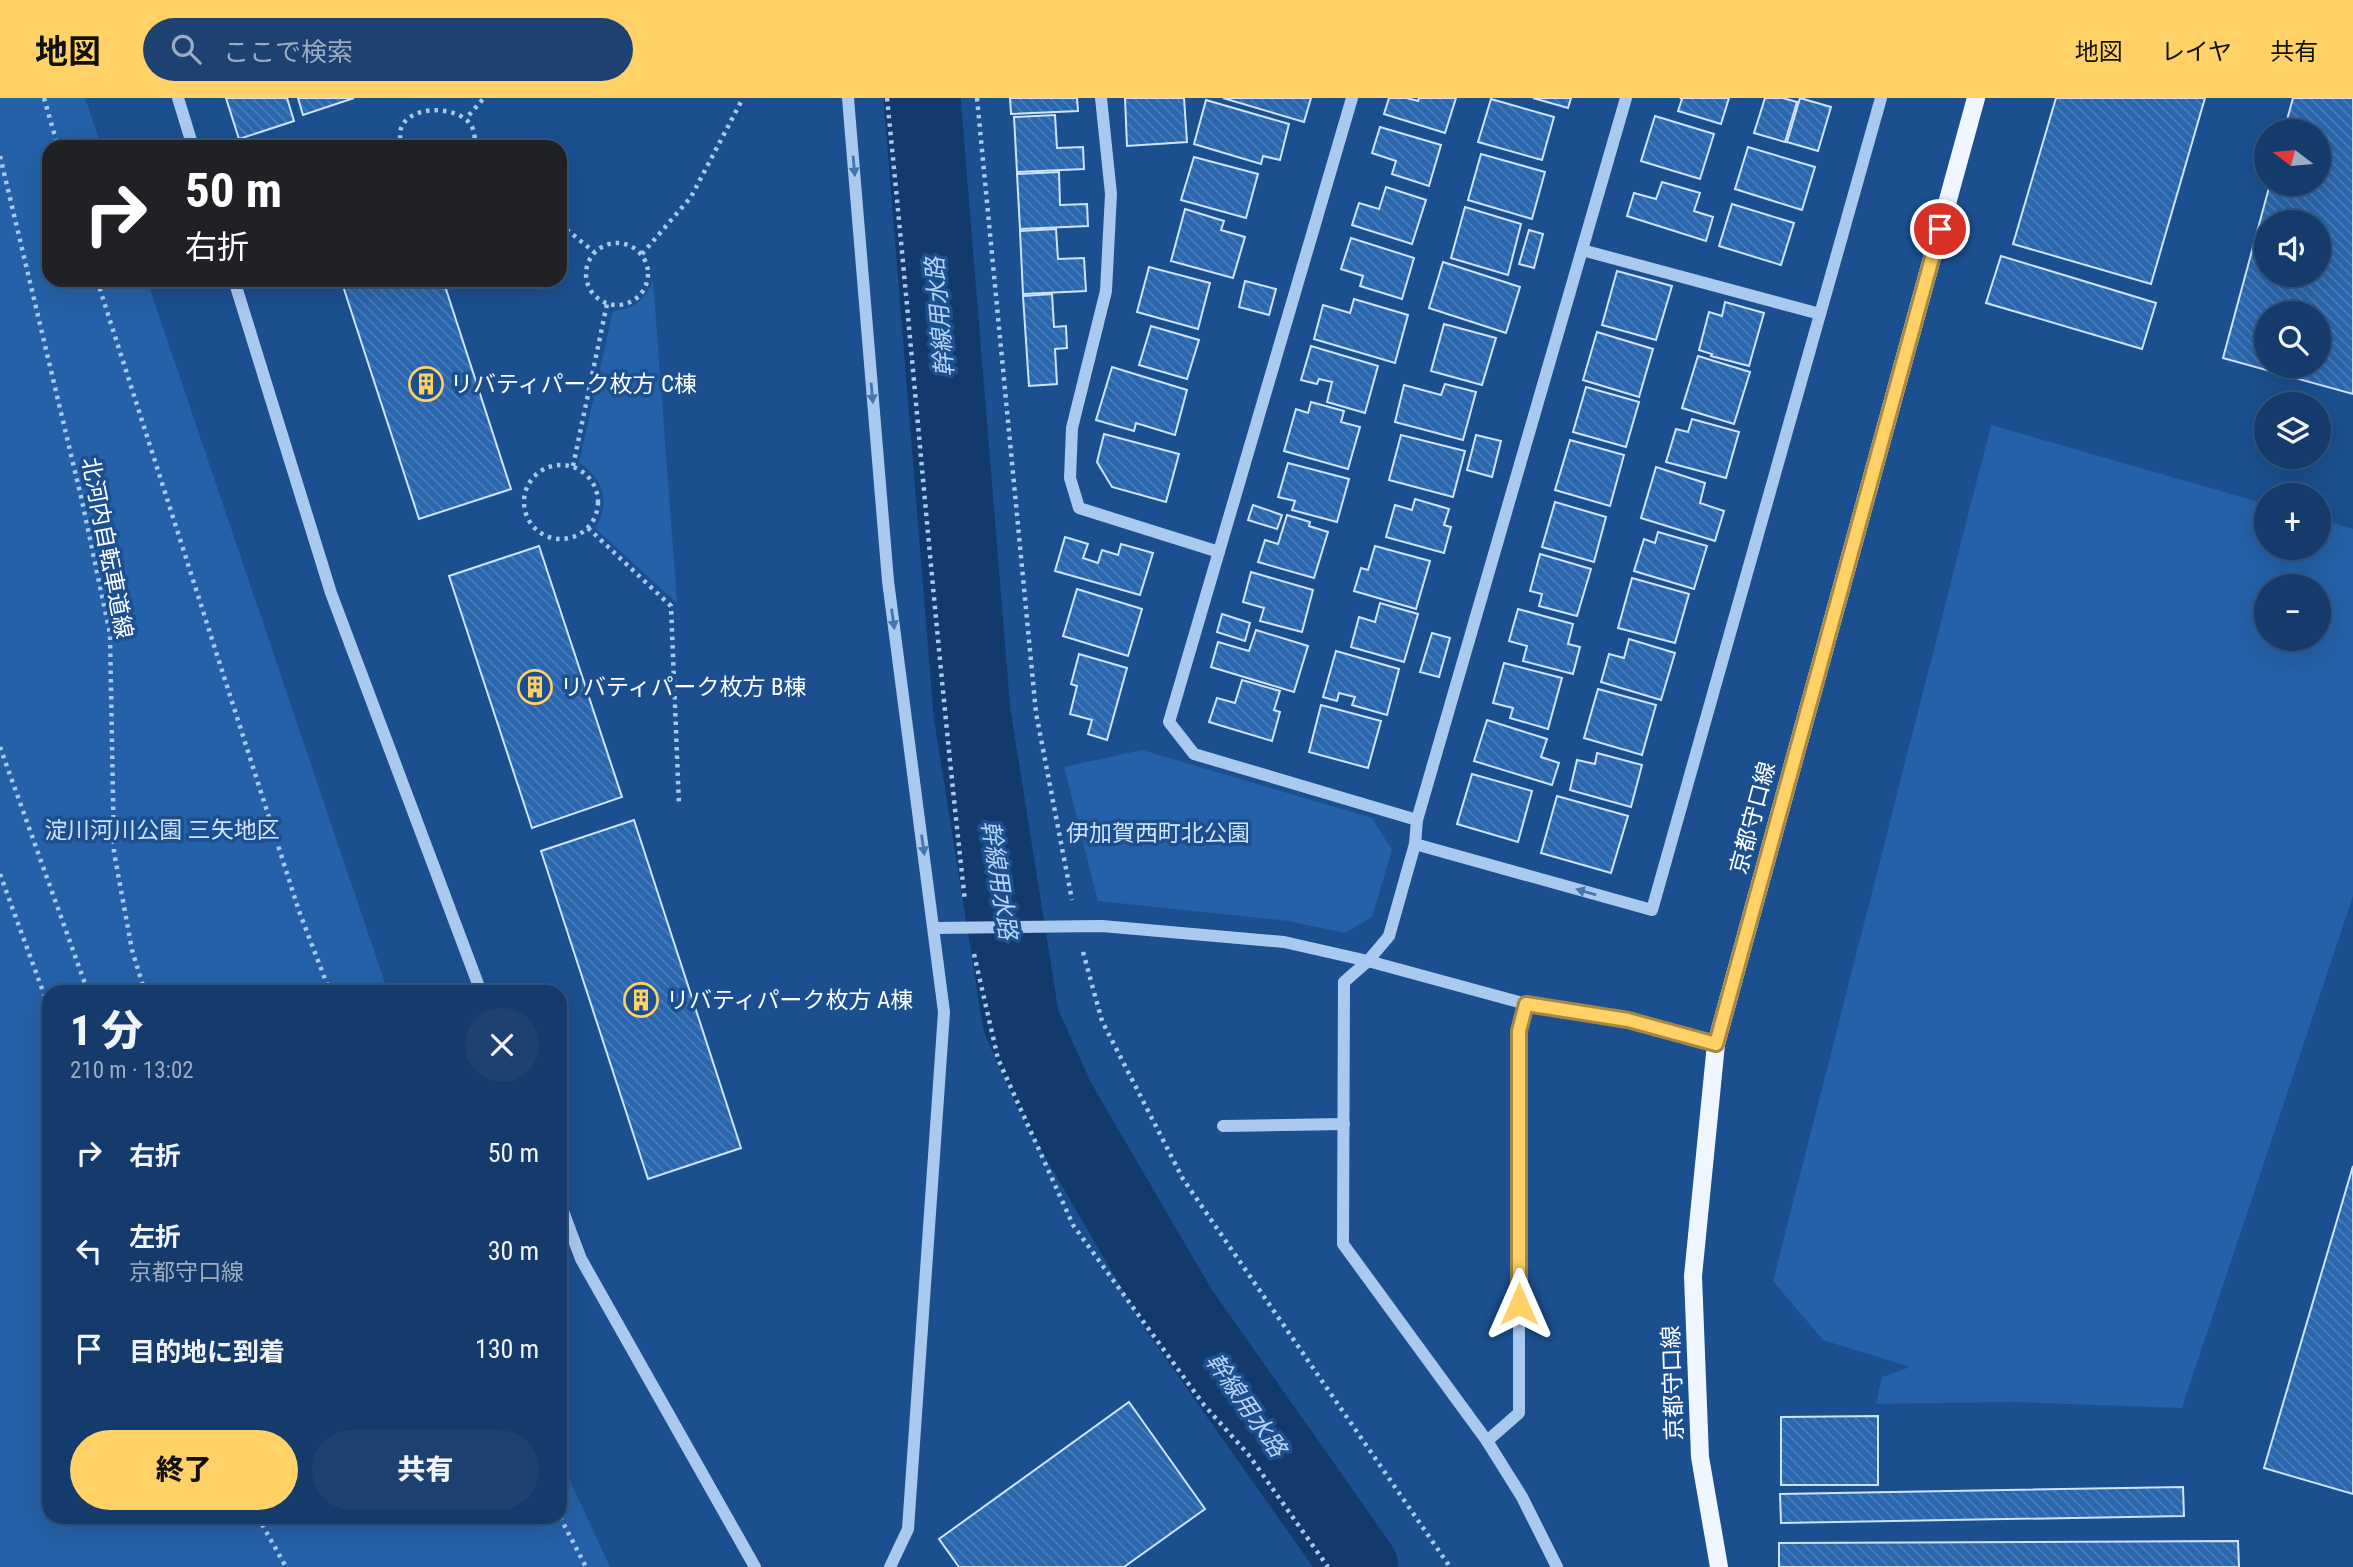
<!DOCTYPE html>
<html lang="ja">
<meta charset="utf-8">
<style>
:root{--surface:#143b6b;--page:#1d4271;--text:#f1f3f6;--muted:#9dadc1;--line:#33557e;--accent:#ffd166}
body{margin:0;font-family:"Roboto Condensed","Noto Sans JP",sans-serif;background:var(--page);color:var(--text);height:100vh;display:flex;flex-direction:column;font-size:26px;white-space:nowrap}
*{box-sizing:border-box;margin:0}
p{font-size:23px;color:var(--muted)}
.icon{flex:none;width:38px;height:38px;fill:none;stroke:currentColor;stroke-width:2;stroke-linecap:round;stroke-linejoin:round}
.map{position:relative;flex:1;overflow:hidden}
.details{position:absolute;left:42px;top:887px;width:525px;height:539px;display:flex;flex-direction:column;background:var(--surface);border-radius:21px;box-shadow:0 7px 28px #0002,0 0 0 2px var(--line)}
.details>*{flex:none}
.guide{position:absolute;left:42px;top:42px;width:525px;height:147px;border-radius:21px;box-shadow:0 7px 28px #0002,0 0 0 2px var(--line);background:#202124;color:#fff;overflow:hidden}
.needle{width:46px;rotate:286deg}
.fabs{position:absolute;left:2254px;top:21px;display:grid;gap:14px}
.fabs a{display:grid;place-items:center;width:77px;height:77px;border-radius:50%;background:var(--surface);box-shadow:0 7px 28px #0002,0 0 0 2px var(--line);font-size:35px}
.pin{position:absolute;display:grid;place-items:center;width:60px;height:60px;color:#fff;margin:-30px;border:4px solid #fff;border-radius:50%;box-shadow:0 2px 7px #0007}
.me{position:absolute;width:77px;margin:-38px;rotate:0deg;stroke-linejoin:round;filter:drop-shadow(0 0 5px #0008)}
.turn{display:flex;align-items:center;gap:24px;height:147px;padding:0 28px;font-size:32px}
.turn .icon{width:91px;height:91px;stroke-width:2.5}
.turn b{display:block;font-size:49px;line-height:60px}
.round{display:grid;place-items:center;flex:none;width:74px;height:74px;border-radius:37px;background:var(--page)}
.overview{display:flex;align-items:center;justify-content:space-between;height:119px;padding:0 28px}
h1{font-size:42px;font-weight:800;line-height:52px}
.action{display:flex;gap:14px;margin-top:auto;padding:14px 28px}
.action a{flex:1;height:80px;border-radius:42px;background:var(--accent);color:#111;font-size:28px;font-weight:800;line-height:80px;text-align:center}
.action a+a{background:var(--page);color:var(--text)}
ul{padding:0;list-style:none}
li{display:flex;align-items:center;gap:21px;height:98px;padding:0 28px}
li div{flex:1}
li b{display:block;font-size:26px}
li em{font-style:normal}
header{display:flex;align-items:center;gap:42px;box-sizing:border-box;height:98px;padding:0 35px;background:var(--accent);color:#111}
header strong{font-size:33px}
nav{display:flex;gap:38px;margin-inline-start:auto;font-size:24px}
.search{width:490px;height:63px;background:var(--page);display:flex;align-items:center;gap:18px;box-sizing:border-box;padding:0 24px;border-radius:38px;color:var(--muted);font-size:26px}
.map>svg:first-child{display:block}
</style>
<header>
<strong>地図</strong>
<div class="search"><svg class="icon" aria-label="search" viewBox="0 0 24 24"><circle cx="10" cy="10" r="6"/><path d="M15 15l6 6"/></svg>ここで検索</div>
<nav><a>地図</a><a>レイヤ</a><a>共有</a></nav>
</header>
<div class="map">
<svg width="2353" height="1469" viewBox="0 0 2353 1469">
<defs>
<pattern id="building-back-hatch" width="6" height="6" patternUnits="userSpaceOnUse" patternTransform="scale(1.75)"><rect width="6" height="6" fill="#2a66ad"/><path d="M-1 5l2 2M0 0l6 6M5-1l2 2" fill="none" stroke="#4a7db9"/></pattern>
</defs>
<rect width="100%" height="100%" fill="#1b4f8f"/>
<g fill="#2461a8" fill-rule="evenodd">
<path d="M0 0H85L102 49H49V182H147L388 894H49V1419H560V1361L610 1469H0Z"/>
<path d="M653 182 677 504V505L595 430C611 407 604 379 579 365L613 213C634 211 645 202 653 182Z"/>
<path d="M1991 327 2266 406V450H2319V421L2353 431V798L2182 1310 2014 1304 1876 1306 1882 1279 1910 1269 1823 1242 1773 1183ZM2266 488H2319V541H2266Z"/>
<path d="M1142 652 1372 720 1392 752 1372 819 1345 835 1288 823 1098 803 1064 669Z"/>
</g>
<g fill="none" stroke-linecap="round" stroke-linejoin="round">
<path stroke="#123a6d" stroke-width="77" d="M922 0 972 615 1021 923 1057 1003 1179 1212 1360 1469"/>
</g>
<g fill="url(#building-back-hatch)" stroke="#cfe3fa" stroke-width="2" fill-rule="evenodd">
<path d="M226 0H287L294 23 239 41Z"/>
<path d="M298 0H354L303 17Z"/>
<path d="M1010 0H1077L1078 13 1011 16Z"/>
<path d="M1125 0H1184L1187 44 1127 48Z"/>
<path d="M1223 0H1311L1304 24Z"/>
<path d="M1389 0H1407L1418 3 1419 0H1456L1445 35 1384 16Z"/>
<path d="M1533 0H1571L1568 10Z"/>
<path d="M1680 0H1729L1721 26 1678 13 1682 1Z"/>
<path d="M1765 0H1783L1797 4 1785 44 1754 35Z"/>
<path d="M1800 0 1831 9 1818 53 1787 44Z"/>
<path d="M2056 0H2205L2151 186 2013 146Z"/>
<path d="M2293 0H2353V296L2223 260 2270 86H2319V33H2284ZM2266 124H2319V177H2266ZM2266 215H2319V268H2266Z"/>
<path d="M1491 1 1554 19 1542 62 1478 44Z"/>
<path d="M1206 2 1289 26 1280 62 1263 58 1261 66 1194 46Z"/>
<path d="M1055 17 1057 50 1083 49 1084 71 1017 74 1014 19Z"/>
<path d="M1655 18 1714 36 1700 81 1641 63Z"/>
<path d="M1380 29 1441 47 1429 88 1392 76 1396 63 1372 55Z"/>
<path d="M1748 49 1815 69 1802 112 1735 91Z"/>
<path d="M1481 56 1545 74 1532 121 1468 102Z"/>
<path d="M1194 59 1258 76 1246 120 1181 102Z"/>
<path d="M1059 74 1060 107 1087 106 1088 128 1020 131 1017 76Z"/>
<path d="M1662 84 1700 95 1694 113 1713 119 1706 143 1627 118 1634 95 1656 101Z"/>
<path d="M1386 89 1426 102 1412 146 1352 127 1359 105 1379 111Z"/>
<path d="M1732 106 1794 125 1781 167 1719 148Z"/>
<path d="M1465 109 1521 126 1508 177 1451 160Z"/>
<path d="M1185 111 1224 123 1221 132 1245 139 1233 180 1171 163Z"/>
<path d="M1056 131 1058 161 1084 160 1086 193 1023 196 1020 133Z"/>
<path d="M1529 132 1543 136 1534 170 1519 166Z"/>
<path d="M1351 140 1414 160 1402 201 1360 188 1363 178 1341 171Z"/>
<path d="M2001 158 2156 205 2142 251 1986 205Z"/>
<path d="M1443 164 1520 189 1506 235 1429 210Z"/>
<path d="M1149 169 1210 185 1198 231 1137 214Z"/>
<path d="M1617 173 1672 188 1656 242 1602 227Z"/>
<path d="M341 182H443L511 391 419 421Z"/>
<path d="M1245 183 1276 191 1269 217 1239 209Z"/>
<path d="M1052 196 1054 229 1066 228 1067 250 1055 251 1057 286 1029 288 1023 198Z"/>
<path d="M1354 201 1408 217 1395 265 1314 241 1323 207 1350 215Z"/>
<path d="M1725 204 1764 215 1749 268 1711 258 1712 256 1699 252 1709 214 1722 218Z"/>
<path d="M1444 226 1496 240 1482 287 1431 273Z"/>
<path d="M1151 228 1199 242 1187 281 1139 267Z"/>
<path d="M1597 234 1653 251 1639 299 1583 282Z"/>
<path d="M1311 248 1378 268 1365 315 1327 304 1332 284 1319 281 1317 286 1301 282Z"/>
<path d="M1698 258 1750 274 1734 326 1682 310Z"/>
<path d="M1112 269 1187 292 1175 337 1136 325 1134 333 1096 322Z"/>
<path d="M1445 286 1476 294 1463 342 1395 324 1404 287 1441 297Z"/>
<path d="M1586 289 1639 304 1626 349 1573 334Z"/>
<path d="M1311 304 1344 313 1341 324 1360 329 1348 371 1284 353 1296 311 1308 315Z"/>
<path d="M1692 321 1739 334 1726 380 1666 364 1676 331 1688 334Z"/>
<path d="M1104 336 1179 356 1166 404 1112 389 1097 364Z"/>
<path d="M1401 337 1465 353 1453 399 1389 382Z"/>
<path d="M1476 337 1501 343 1492 379 1467 372Z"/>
<path d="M1570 342 1624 357 1610 408 1555 392Z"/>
<path d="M1288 365 1349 381 1337 424 1292 412 1295 403 1278 399Z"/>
<path d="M1656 369 1705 385 1700 405 1724 413 1715 443 1641 420Z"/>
<path d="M1415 401 1449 411 1444 427 1451 429 1444 455 1386 439 1395 407 1412 412Z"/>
<path d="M1555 404 1606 419 1594 464 1542 449Z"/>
<path d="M1253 407 1282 417 1277 431 1248 422Z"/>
<path d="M1287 417 1310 424 1309 428 1328 434 1314 480 1258 464 1265 442 1278 446Z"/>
<path d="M1658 434 1707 448 1694 491 1634 473 1644 441 1655 445Z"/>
<path d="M1065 439 1088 446 1083 460 1098 465 1102 452 1118 457 1121 446 1153 455 1140 497 1055 473Z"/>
<path d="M539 448 622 699 532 730 449 478Z"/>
<path d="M1375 448 1430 463 1416 511 1354 493 1361 470 1368 472Z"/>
<path d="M1540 456 1591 471 1577 518 1539 508 1542 496 1530 493Z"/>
<path d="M1251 474 1313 492 1302 534 1260 523 1264 510 1243 504Z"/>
<path d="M1632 480 1689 496 1675 545 1618 530Z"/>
<path d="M1077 491 1142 511 1128 558 1063 538Z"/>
<path d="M1380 505 1418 516 1404 564 1351 549 1359 519 1375 524Z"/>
<path d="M1518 511 1573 526 1568 546 1580 549 1573 576 1523 563 1527 548 1509 543Z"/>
<path d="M1222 516 1250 525 1245 543 1217 534Z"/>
<path d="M1256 532 1308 548 1294 594 1211 569 1218 544 1249 553Z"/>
<path d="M1432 535 1450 540 1439 579 1420 574Z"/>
<path d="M1629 541 1675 555 1661 602 1601 584 1609 556 1624 560Z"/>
<path d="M1336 553 1399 571 1387 617 1352 607 1355 599 1339 595 1337 603 1323 599Z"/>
<path d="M1079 556 1127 570 1107 642 1088 636 1092 622 1070 616 1077 588 1071 586Z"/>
<path d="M1504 565 1562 580 1548 631 1510 620 1513 610 1493 605Z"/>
<path d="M1242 582 1280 593 1274 612 1280 614 1272 643 1209 624 1217 600 1235 605Z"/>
<path d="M1598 591 1656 607 1642 657 1584 640Z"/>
<path d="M1321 607 1381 623 1368 670 1309 654Z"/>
<path d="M1487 622 1547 641 1541 659 1559 665 1552 687 1474 663Z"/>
<path d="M1597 655 1642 667 1631 709 1570 692 1577 662 1595 666Z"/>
<path d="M1472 676 1532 693 1518 744 1457 726Z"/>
<path d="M1557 698 1628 718 1611 775 1541 755Z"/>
<path d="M634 722 741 1050 648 1081 541 753Z"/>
<path d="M2353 1068V1396L2264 1370Z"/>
<path d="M1129 1304 1205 1411 1124 1469H959L939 1441Z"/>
<path d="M1878 1318V1387H1781V1319Z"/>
<path d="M2183 1389 2184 1418 1781 1425 1780 1396Z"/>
<path d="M2238 1443 2239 1469H1779V1445Z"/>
</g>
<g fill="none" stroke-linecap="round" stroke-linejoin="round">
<g stroke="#a9c9ee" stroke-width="4.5" stroke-dasharray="3.5 5" stroke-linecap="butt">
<path d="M44 0 58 49"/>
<path d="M887 0C914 267 935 536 965 803"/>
<path d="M977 0 1036 615 1072 802"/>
<path d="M469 17 484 0"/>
<path d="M403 49C381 0 489 0 473 49"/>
<path d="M0 58 82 403 110 536 114 754 132 852 145 894"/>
<path d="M560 126 594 154"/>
<circle cx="617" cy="176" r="31"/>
<path d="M642 156 691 99 743 0"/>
<path d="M97 182 299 813 330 894"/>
<circle cx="561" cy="404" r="37"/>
<path d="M573 368 607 206"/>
<path d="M588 430 671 508 679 707"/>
<path d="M0 649 88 894"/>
<path d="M0 776 49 910"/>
<path d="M1083 854 1102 923 1183 1081 1450 1469"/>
<path d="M974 856 998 961 1073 1127 1204 1307 1248 1356 1328 1469"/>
<path d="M258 1419 286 1469"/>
<path d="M560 1419 586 1469"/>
</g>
<g stroke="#a9c9ee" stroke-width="12">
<path d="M178 0 193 49"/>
<path d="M848 0 888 483 944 914 908 1431 890 1469"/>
<path d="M1101 0 1111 96 1106 193 1072 330 1070 380 1079 410 1219 454"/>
<path d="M1352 0 1169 624 1194 656 1417 722"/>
<path d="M1582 152 1820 216"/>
<path d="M234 182 331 495 481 894"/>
<path d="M1415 746 1652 812 1881 0"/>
<path d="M934 830 1102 828 1284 844 1368 863 1526 906 1627 922 1716 946"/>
<path d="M1223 1028 1344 1026"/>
<path d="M560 1105 581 1161 755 1469"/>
<path d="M1487 1343 1519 1315V933L1526 906"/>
<path d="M1557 1469 1522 1399 1487 1343 1343 1146 1344 884 1368 863 1389 838 1415 746 1417 722 1626 0"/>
</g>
<path stroke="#f0f6ff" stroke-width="18" d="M1719 1469 1700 1359 1693 1178 1716 946 1976 0"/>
</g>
<defs><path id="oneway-solid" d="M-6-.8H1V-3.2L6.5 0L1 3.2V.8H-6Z" transform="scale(1.75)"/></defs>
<g fill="#4674ac">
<use href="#oneway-solid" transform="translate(854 68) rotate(85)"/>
<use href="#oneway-solid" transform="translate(872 295) rotate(85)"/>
<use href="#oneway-solid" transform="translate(893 521) rotate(82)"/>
<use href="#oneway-solid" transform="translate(923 747) rotate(82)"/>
<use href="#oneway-solid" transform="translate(1586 794) rotate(-164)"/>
</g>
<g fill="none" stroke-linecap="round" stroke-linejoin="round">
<g stroke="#a68842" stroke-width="18">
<path id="route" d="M1519 1206V933L1526 906 1628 922 1716 946 1940 131"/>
</g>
<use href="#route" stroke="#ffd166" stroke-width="12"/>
</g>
<defs>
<g id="building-ring" transform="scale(1.75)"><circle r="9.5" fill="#1b4f8f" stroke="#ffd166" stroke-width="1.5"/><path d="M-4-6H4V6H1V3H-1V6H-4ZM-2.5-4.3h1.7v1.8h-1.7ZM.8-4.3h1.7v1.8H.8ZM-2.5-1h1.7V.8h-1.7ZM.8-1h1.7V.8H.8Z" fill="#ffd166"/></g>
</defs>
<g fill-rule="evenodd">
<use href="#building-ring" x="426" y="286"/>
<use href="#building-ring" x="535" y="589"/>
<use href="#building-ring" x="641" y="902"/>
</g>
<g text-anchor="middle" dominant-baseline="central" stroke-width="7" stroke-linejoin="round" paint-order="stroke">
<g font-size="23" fill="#fff" stroke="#1b4f8f" text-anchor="start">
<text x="450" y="286">リバティパーク枚方 C棟</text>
<text x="560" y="589">リバティパーク枚方 B棟</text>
<text x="666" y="902">リバティパーク枚方 A棟</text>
</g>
<g font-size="23" fill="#fff" stroke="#1b4f8f">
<text transform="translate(107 450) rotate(79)">北河内自転車道線</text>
<text transform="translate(1753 720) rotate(-75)">京都守口線</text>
<text transform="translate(1673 1285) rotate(-92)">京都守口線</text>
</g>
<g font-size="23" fill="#cfe3fa" stroke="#1b4f8f">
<text x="162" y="732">淀川河川公園 三矢地区</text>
<text x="1158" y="735">伊加賀西町北公園</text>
</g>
<g font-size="24" font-style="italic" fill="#b5d3f5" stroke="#1b4f8f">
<text transform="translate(940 219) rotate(-95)">幹線用水路</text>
<text transform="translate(999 782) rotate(81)">幹線用水路</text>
<text transform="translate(1246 1307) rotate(55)">幹線用水路</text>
</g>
</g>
</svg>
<div class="fabs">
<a><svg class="needle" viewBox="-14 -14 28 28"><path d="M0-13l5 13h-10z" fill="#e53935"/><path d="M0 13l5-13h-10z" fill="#9dadc1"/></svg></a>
<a><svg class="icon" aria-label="sound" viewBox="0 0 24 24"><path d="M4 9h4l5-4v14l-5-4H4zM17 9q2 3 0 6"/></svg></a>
<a><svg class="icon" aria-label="search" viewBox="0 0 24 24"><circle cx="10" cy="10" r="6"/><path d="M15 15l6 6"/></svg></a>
<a><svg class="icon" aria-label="layers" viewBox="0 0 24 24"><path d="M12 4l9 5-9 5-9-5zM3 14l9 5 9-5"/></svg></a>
<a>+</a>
<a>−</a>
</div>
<div class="pin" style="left:1940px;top:131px;background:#d93025"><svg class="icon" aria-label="arrive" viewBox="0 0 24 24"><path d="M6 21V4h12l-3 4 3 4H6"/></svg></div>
<svg class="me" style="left:1519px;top:1206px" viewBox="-20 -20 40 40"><path d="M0-17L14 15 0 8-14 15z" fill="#ffd166" stroke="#fff" stroke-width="4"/></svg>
<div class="guide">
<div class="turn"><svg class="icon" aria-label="right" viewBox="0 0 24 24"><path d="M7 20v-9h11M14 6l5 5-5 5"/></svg><div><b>50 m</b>右折</div></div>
</div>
<section class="details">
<div class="overview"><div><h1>1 分</h1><p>210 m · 13:02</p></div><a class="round"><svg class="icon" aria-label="close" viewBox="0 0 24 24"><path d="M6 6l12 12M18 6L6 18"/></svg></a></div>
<ul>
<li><svg class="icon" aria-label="right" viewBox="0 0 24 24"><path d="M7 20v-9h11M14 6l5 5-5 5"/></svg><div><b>右折</b></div><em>50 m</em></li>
<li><svg class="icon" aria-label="left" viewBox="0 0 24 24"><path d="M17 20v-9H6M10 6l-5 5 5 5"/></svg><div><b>左折</b><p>京都守口線</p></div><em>30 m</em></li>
<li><svg class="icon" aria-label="arrive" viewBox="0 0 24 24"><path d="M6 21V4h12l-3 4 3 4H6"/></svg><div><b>目的地に到着</b></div><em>130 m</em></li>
</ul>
<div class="action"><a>終了</a><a>共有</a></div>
</section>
</div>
